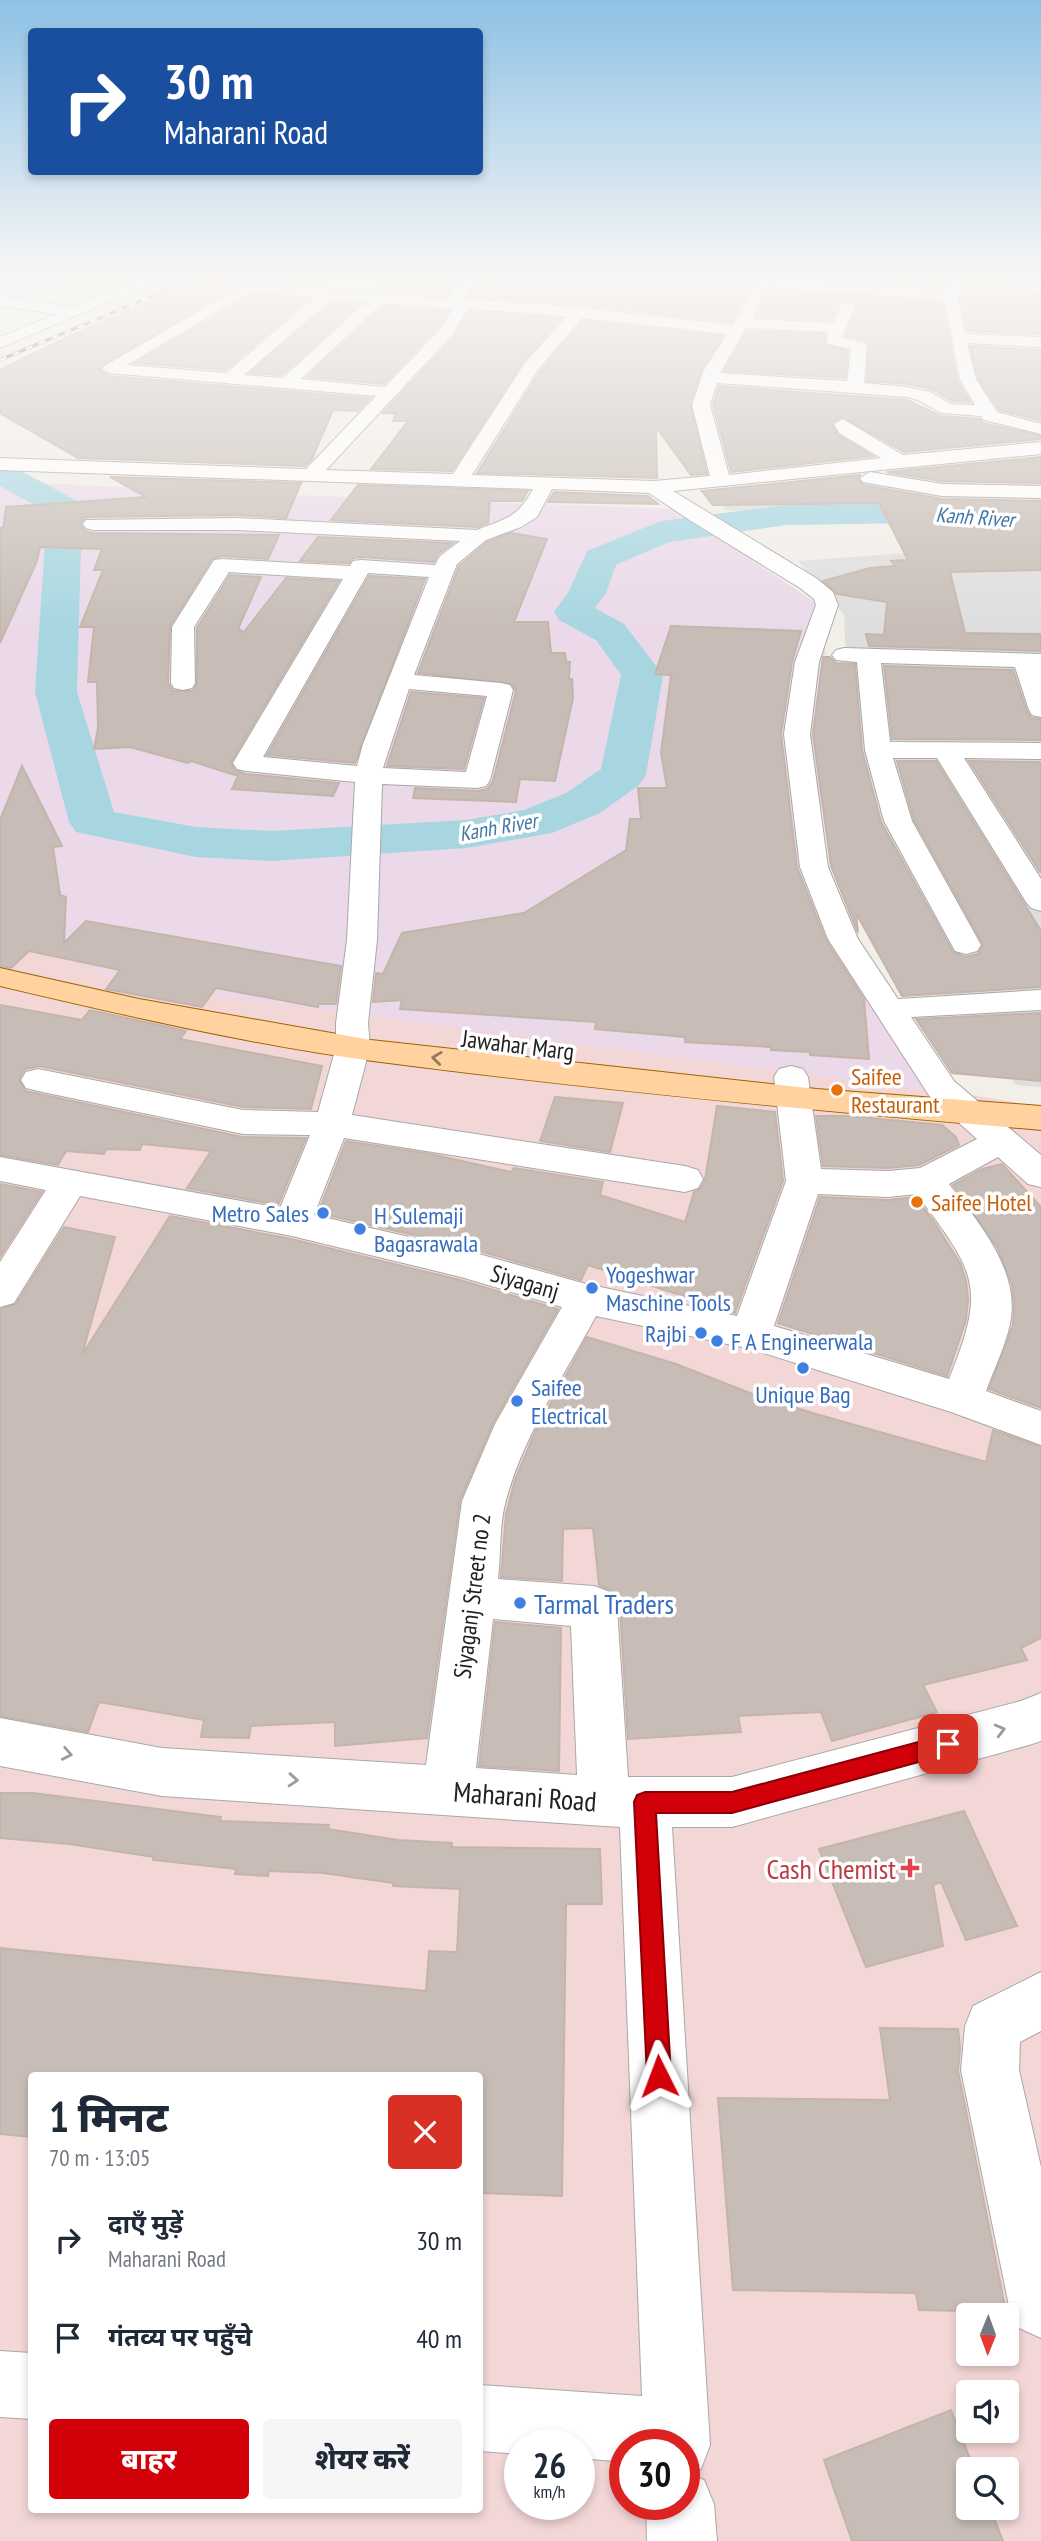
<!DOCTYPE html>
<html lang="hi">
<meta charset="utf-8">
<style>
:root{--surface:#fff;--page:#f6f6f7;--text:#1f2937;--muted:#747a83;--accent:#d20009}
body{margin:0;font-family:"PT Sans Narrow","Noto Sans Devanagari",sans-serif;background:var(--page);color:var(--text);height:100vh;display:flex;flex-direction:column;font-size:26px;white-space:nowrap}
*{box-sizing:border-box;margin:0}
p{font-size:23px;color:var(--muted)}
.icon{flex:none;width:38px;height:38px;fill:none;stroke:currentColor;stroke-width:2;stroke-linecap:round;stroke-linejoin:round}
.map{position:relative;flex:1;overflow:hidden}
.drawer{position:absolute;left:28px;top:2072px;width:455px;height:441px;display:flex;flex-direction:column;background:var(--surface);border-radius:7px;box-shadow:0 4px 10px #0003}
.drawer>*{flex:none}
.top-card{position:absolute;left:28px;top:28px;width:455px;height:147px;border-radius:7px;box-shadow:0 4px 10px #0003;background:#1a4fa0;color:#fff;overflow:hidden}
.needle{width:46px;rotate:181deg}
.fabs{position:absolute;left:956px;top:2303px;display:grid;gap:14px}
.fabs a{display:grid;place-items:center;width:63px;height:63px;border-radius:7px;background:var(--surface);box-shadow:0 4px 10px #0003;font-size:35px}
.speed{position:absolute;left:504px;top:2429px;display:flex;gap:14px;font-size:35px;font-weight:700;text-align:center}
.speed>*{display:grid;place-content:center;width:91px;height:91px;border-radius:50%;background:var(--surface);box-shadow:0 4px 10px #0003;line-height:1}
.speed small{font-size:18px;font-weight:400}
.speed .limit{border:10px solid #d22;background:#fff;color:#111}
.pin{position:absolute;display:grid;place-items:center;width:60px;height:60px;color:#fff;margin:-30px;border-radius:14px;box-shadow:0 4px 10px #0006}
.me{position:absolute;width:77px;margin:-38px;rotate:357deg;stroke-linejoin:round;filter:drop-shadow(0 0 5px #0008)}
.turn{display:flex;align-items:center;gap:24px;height:147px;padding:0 21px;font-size:32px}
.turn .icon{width:91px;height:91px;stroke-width:2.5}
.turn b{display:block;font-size:49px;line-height:60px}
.round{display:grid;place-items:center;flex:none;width:74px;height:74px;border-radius:7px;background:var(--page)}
.summary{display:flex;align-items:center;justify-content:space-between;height:119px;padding:0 21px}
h1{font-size:42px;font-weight:800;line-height:52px}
.primary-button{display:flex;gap:14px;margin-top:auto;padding:14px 21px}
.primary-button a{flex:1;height:80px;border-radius:7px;background:var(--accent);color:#fff;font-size:28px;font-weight:800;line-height:80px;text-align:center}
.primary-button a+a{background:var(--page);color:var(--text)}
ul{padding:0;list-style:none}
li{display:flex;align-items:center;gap:21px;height:98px;padding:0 21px}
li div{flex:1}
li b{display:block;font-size:26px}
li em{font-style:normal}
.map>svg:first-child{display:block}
</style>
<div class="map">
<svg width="1041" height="2541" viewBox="0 0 1041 2541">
<rect width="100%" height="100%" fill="#f2eee8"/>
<g fill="#dfdede">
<path d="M1041 459V510L886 506 728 511 703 491Z"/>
<path d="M1003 546 1041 548V1087L1016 1085 886 924 849 722 844 615 798 561Z"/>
</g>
<path fill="#f3d7d7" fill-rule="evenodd" d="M0 941 1015 1102 1041 1131V2541H0ZM32 2076H480V2510H32ZM968 2315H1006V2354H968ZM968 2392H1006V2431H968ZM520 2445H579V2504H520ZM625 2445H684V2504H625ZM968 2469H1006V2508H968Z"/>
<path fill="#ebd9e9" d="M0 481 214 492 676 509 825 609V727L819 862 885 990 953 1094 115 982 4 914 0 901Z"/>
<path fill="#a8ccac" d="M7 277H160L120 293Z"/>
<path fill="#c4fcc6" d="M279 277H439L423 292 272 281Z"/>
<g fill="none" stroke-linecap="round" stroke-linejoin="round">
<path fill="#a7d6e1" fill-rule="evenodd" d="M0 463 12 466 77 501 82 508 77 692 114 812 196 827 272 831 466 820 524 810 566 793 601 769 621 675 596 640 559 620 554 612 569 591 587 551 661 521 786 505 916 503 1041 510V532L916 523 786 525 669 542 616 565 606 593 595 608 624 624 663 675 646 775 639 785 600 813 552 833 466 848 272 861 196 857 76 832 69 822 35 692 47 512 0 486Z"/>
</g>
<g fill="#c7bdb6" stroke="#c4b4a9" stroke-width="2">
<path d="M377 277H459L449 296 377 291Z"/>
<path d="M479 277H613L622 284 633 277H755L732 322 545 301 469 298Z"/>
<path d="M793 277H876L926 281 928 277H950L944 288Z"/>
<path d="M970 277 1030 278V292L1041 296V334L967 331 961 296Z"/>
<path d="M205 285 233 288 99 369 109 376 370 398 358 411 333 410 312 459 305 466 78 458 0 413V370L72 335 177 290 189 292Z"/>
<path d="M770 290 942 302 957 380 970 402 952 401 931 389 908 384 867 381 869 345 866 340 846 336 857 307 854 301 840 302 831 320 756 317Z"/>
<path d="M251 295 309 299 225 370 135 363Z"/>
<path d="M333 302 360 304 282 375 250 373Z"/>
<path d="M383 306 448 311 438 327 384 384 307 377Z"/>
<path d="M469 312 561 318 522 363 452 471 371 469 408 421H393L396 414 383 413 454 337Z"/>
<path d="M583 321 723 336 702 369 690 404 707 474 691 475 656 427 657 478 477 473 539 373Z"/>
<path d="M747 331 825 334 826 345 848 351 845 378 724 371Z"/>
<path d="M970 346 1041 350V421L999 410 978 378Z"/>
<path d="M719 386 907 400 941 416 980 419 983 423 1041 436V439L904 452 842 417 831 423 837 434 873 456 731 472 713 405Z"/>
<path d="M1041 457V483L942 481 887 472Z"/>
<path d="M860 475 858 480 863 485 942 499 1041 501V570L950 572 965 633 1041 634V651L869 646 866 634 884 635 887 602 837 594 823 581 870 568 895 566 891 561 908 560 879 503 713 505 702 491Z"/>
<path d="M110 477 301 483 286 518 238 515 86 517 80 524 85 531 93 533 279 535 268 559 222 556 212 559 170 626 168 683 173 691H193L197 684V628L230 575 261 577 238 629 244 632 286 578 339 581 231 762 235 770 245 774 339 783 333 796 232 789 238 776 191 761 188 763 130 747 94 749 98 728 97 682H88L94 627H80L103 570H94L102 549 40 547 37 561 0 643V528H3L6 507 146 497Z"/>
<path d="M358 485 528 491 522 501H490L488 523 477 527 331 520Z"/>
<path d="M554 492 648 496 658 504 548 502Z"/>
<path d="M511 533 547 539 514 622H548L551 653H565L566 662H570L569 679H572L573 698 555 781 520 779 516 802 413 798 415 788 478 791 487 789 493 781 516 691 512 684 418 673 459 566 487 542Z"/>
<path d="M318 537 453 543 438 554 434 562 361 557 353 558 349 563 300 561Z"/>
<path d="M369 576 425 579 355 763 267 755Z"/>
<path d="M671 626 801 631 792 662 781 734 797 867 826 940 864 999 869 1059 810 1055V1052L771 1050V1047L685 1042V1037L595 1029 596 1022 400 1009 402 1000 373 1002 376 973 383 974 402 933 524 913 626 850 630 819H641L638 788H667L661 753 671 675 655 674Z"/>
<path d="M823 657H830L836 663 855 664 862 750 881 822 953 952 965 957 978 954 983 944 914 820 897 761H936L1041 931V987L902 996 856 913 858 933 831 866 813 734Z"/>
<path d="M884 666 1013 670 1027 711 1031 718 1041 719V740L892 739Z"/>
<path d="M411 692 484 698 464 769 387 766Z"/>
<path d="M969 761 1041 762V872H1040Z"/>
<path d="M22 766 62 846 53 847 60 895 66 897 64 943 86 921 341 966 336 1004H319L318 1007 216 988 202 1007 106 989 120 970 29 951 11 968 0 966V820Z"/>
<path d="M0 1005 82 1020 90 1010 186 1031 180 1039 322 1066 311 1109 243 1107 39 1066 25 1069 19 1079 25 1091 242 1137 306 1138 278 1205 187 1188 211 1151 142 1144 140 1150 106 1149 104 1154 66 1151 58 1165 0 1155Z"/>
<path d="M1041 1013V1081L952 1073 916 1019Z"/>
<path d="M555 1097 623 1103 610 1152 540 1141Z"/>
<path d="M717 1106 775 1112 783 1181 735 1313 588 1265 581 1280 462 1246 318 1213 346 1141 431 1154 511 1172 514 1168 603 1182 600 1195 685 1222 694 1192 700 1189 705 1180Z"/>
<path d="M816 1116H850L942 1125 956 1137 959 1145 919 1165 888 1168 823 1166Z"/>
<path d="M1002 1164 1041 1207V1408L989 1389 1013 1325 1014 1305 1012 1285 997 1247 953 1185 982 1169Z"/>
<path d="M0 1184 42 1192 0 1257Z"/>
<path d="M820 1197 888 1200 916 1197 934 1222 960 1263 966 1281 968 1299 966 1320 947 1376 778 1323Z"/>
<path d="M170 1216 291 1239 460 1280 558 1309 493 1423 460 1500 427 1738 335 1746V1722L251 1726 249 1738 201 1737 204 1720 99 1702 88 1732 0 1716V1309L16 1304 64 1227 115 1237 82 1355Z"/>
<path d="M587 1337 676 1364 760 1397 816 1414 986 1462 993 1430 1041 1447V1638L1021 1648 1027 1660 923 1685 937 1712 832 1741 821 1712 738 1716 741 1732 628 1739 620 1607 612 1591 599 1585 593 1528 563 1529 562 1581 501 1577 506 1514 515 1480 535 1432Z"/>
<path d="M495 1622 561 1628 559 1771 479 1766Z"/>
<path d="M0 1793H33L221 1817 220 1821 329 1825 328 1829 398 1840 452 1843V1847L600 1849 602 1904H566L562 2196 480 2193V2076H32V2137L0 2134V1948L426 1991 429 1951 457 1952 460 1889 393 1886V1883L323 1873 269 1871 268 1876 235 1874 236 1869 153 1860 154 1857 69 1844 0 1838Z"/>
<path d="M964 1811 1017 1926 966 1940 941 1882 933 1885 943 1946 866 1967 819 1849Z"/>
<path d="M880 2028 958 2029 960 2047 958 2071 1006 2312 919 2310 916 2293 733 2290 718 2098 890 2100Z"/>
<path d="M951 2410 974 2469H968V2508H990L1003 2541H852L824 2460Z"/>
</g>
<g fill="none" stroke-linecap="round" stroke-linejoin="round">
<g stroke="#a8a8a8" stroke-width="2">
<g id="minor">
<path d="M147 277H167L0 348V337L57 314 0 306V296L73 307Z"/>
<path d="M462 277H476L465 300 545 304 733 325 747 302 758 277 946 291 953 277H967L958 296 965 334 1041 337V347L967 343 976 379 997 412 1041 424V434L984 420 981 416 941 413 918 400 907 397 717 383 710 405 729 475 881 458 839 433 834 424 843 419 903 455 1041 442V454L673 491 816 578 833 592 838 605 819 662 810 734 828 867 858 939 898 999 1041 990V1010L911 1017 954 1081 1041 1155V1187L1028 1184 998 1157 949 1184C979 1223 1021 1271 1010 1324 1005 1347 994 1369 986 1391L1041 1411V1445L951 1412 751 1349 596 1316C564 1376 522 1437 505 1504 499 1528 501 1554 498 1579L594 1586 610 1592 617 1607 628 1777H732L1021 1701 1041 1693V1741L1029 1745 732 1827H672L710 2445 701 2469 689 2474 704 2480 714 2504 717 2541H647L646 2504H684V2445H625V2462L579 2458V2445H520V2454L480 2451V2385L642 2396 620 1827 162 1796 0 1766V1718L162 1748 426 1765 462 1501 495 1424 562 1307 461 1277 292 1236 80 1196 14 1303 0 1307V1262L46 1190 0 1181V1157L280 1208 310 1135 243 1134 38 1091 26 1088 21 1080 26 1072 38 1069 243 1110 318 1112 336 1047V1023L347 940 355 782 246 771 237 769 233 763 343 579 229 572 194 627 195 683 192 688 183 690 174 688 171 683 172 627 214 560 222 559 350 566 353 561 361 560 435 565 440 556 460 541 238 530H93L86 528 83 524 86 520 238 518 477 530C507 518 517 518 533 489L0 470V458L306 469 376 396 109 373 101 368 247 283 450 299ZM768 287 944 300 960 379 975 405 951 404 930 392 907 387 864 383 867 346 865 343 842 338 855 306 852 303H842L833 323 752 319ZM250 292 316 297 226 373 127 365ZM332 299 366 302 283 378 244 375ZM382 303 453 309 440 329 385 387 301 379ZM468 309 567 316 524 364 453 474 326 470 452 335ZM582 318 727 334 704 370 692 405 710 476 654 481 472 475 537 371ZM746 328 828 332 826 341 828 344 851 349 847 381 720 373ZM552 489 649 493 691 521 800 588 814 599 816 605 795 662 784 734 800 867 828 939 930 1097 977 1139 920 1168 888 1171 821 1169 808 1077 803 1069 791 1066 779 1069 774 1077 786 1181 737 1316 586 1284 461 1249 314 1215 344 1138 685 1192 698 1188 703 1179 698 1170 685 1166 352 1115 370 1047 368 1023 377 940 382 784 477 788 486 786 490 780 513 690 510 685 501 683 414 675 457 564 486 540 521 527 537 517ZM368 573 429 577 363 744 357 766 263 757ZM409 689 487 696 466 772 383 768ZM818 1194 888 1197 917 1194C974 1272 988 1284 949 1379L774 1326ZM493 1619 571 1626 577 1775 476 1768Z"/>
<path d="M631 277 623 282 616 278V277Z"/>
<path d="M1033 277H1041V293L1034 289Z"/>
<path d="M870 472 942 484 1041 486V498L942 496 863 482 860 478Z"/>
<path d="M844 648 1041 654V717L1032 715 1029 710 1015 667 881 663 890 742 1041 743V759L964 758 1041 879V911L1031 908 1026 902 937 758H893L912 821 981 945 977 951 966 954 955 951 884 821 865 750 857 662 836 660 832 655 836 650Z"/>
<path d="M1041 1972V2031L1020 2042 1019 2070 1041 2167V2338L1019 2328 1009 2306 961 2070 965 2026 973 2006Z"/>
<path d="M0 2351 32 2353V2419L0 2417Z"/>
</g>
</g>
<g stroke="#9e6300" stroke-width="2">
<path id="major" d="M0 968 139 999 371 1040 817 1089 1041 1106V1130C818 1111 595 1090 373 1061 248 1044 123 1015 0 986Z"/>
</g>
<use href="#minor" fill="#fff" fill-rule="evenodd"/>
<use href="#major" fill="#ffd29f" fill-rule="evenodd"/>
<g stroke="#6f6f6f" stroke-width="3.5">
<path id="rail" d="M0 360 198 277"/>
</g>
<use href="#rail" stroke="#fff" stroke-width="2.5" stroke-dasharray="7" stroke-linecap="butt"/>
</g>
<defs><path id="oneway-chevron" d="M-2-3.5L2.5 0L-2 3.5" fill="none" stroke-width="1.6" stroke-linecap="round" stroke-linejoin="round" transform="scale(1.75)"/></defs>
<use stroke="#907a60" href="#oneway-chevron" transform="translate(437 1058) rotate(-173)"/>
<g stroke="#9b9b9b">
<use href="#oneway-chevron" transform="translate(1000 1730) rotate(-15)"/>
<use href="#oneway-chevron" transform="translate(67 1754) rotate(11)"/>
<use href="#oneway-chevron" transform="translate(293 1780) rotate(4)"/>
</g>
<linearGradient id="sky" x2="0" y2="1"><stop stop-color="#8ec2e5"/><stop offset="0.44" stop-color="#f9f7f5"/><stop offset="1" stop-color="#f9f7f5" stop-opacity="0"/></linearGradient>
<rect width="1041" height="633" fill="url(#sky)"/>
<path fill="#d20009" stroke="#880006" stroke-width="2" d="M948 1734 956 1737 959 1744 956 1751 948 1754 732 1813H656L671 2076 667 2085 659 2088 650 2085 647 2076 634 1802 637 1795 645 1792H732Z"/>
<g fill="#e8710a" stroke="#fff" stroke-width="2.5">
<circle cx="837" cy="1090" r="7"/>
<circle cx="917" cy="1202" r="7"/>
</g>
<g fill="#3f7fe0" stroke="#fff" stroke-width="2.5">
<circle cx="323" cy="1213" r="7"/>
<circle cx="360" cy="1229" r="7"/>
<circle cx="592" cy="1288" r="7"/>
<circle cx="701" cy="1333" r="7"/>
<circle cx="717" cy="1341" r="7"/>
<circle cx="803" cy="1368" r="7"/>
<circle cx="517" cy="1401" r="7"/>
<circle cx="520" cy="1603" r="7"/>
</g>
<path fill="#e0444e" stroke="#fff" stroke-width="2.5" d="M906.5 1857.5h7v7h7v7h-7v7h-7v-7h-7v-7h7z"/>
<g text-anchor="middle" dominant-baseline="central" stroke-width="7" stroke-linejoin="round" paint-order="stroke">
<g font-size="21" font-style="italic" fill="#4278a6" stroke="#fff">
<text transform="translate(975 517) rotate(4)">Kanh River</text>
<text transform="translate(498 827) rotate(-10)">Kanh River</text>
</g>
<g font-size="24" fill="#212121" stroke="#fff">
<text transform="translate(518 1045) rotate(7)">Jawahar Marg</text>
<text transform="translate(525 1282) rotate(16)">Siyaganj</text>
<text transform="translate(472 1596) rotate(-83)">Siyaganj Street no 2</text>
</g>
<g font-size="24" fill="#c56008" stroke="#fff" text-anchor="start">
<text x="851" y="1076">Saifee<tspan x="851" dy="28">Restaurant</tspan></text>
<text x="931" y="1202">Saifee Hotel</text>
</g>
<g font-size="24" fill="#366cbe" stroke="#fff" text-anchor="start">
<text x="309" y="1213" text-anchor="end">Metro Sales</text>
<text x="374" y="1215">H Sulemaji<tspan x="374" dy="28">Bagasrawala</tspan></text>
<text x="606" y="1274">Yogeshwar<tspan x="606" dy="28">Maschine Tools</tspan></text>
<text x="687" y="1333" text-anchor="end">Rajbi</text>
<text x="731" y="1341">F A Engineerwala</text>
<text x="531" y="1387">Saifee<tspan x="531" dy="28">Electrical</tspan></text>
<text x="803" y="1394" text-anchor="middle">Unique Bag</text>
</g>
<g font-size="28" fill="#366cbe" stroke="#fff" text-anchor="start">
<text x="534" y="1603">Tarmal Traders</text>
</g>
<g font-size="28" fill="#212121" stroke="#fff">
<text transform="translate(525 1796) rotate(4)">Maharani Road</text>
</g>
<g font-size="28" fill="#be3a42" stroke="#fff" text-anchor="end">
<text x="896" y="1868">Cash Chemist</text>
</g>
</g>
</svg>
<div class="fabs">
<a><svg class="needle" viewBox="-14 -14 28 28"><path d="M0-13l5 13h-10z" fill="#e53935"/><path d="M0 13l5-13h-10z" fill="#747a83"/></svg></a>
<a><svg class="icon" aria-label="sound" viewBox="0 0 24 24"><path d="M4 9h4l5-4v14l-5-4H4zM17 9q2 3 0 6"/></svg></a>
<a><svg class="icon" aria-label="search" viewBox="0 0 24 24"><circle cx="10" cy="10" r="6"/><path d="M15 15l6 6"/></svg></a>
</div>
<div class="speed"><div>26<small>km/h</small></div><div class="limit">30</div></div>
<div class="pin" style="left:948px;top:1744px;background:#d93025"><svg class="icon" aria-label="arrive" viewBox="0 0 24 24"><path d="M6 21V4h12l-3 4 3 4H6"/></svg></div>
<svg class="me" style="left:659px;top:2076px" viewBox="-20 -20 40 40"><path d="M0-17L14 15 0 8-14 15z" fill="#d20009" stroke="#fff" stroke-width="4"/></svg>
<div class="top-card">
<div class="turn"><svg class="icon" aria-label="right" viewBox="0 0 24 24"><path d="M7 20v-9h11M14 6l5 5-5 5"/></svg><div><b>30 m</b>Maharani Road</div></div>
</div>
<section class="drawer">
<div class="summary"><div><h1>1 मिनट</h1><p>70 m · 13:05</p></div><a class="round" style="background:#d93025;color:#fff"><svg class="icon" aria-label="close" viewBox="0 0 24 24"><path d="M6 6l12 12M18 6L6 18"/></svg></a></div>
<ul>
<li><svg class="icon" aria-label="right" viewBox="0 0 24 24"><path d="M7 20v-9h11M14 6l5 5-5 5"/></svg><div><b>दाएँ मुड़ें</b><p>Maharani Road</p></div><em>30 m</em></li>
<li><svg class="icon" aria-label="arrive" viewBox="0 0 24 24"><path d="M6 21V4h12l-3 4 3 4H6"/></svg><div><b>गंतव्य पर पहुँचे</b></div><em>40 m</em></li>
</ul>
<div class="primary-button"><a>बाहर</a><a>शेयर करें</a></div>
</section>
</div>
